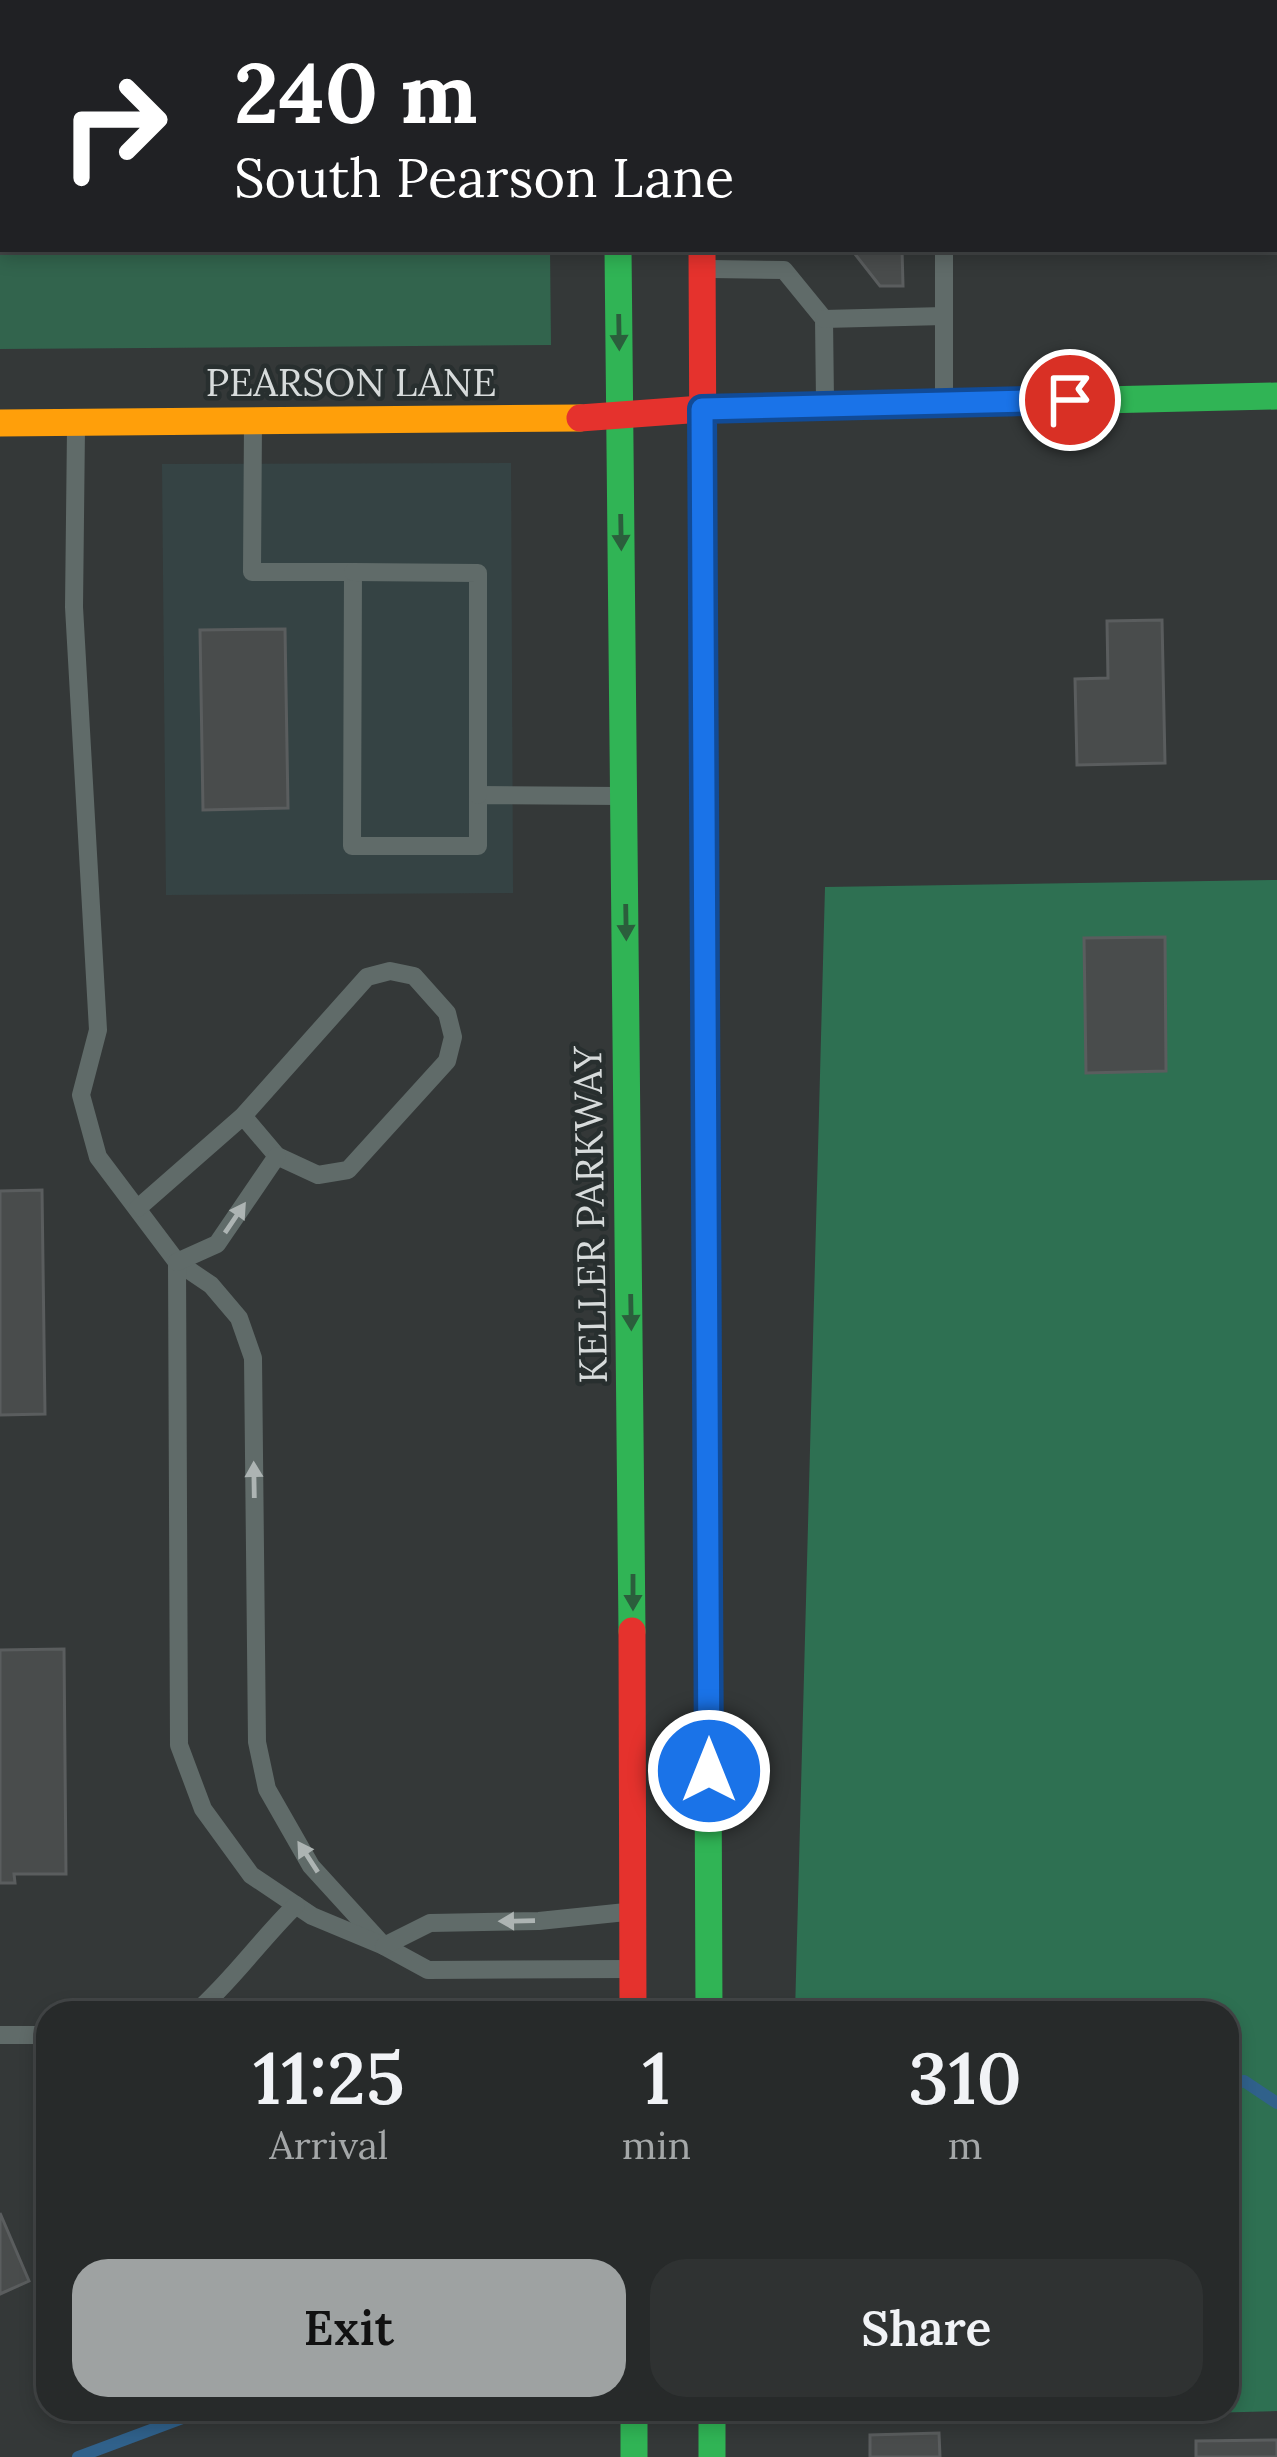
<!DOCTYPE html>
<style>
:root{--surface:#272a2a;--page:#2f3232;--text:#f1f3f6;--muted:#a4a7a8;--line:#434647;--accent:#9ea2a2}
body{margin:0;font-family:Lora,serif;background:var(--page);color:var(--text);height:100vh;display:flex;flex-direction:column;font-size:45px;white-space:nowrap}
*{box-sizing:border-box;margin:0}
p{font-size:39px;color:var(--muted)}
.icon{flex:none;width:66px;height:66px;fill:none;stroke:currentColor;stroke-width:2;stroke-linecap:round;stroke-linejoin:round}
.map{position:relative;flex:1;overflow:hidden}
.side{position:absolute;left:36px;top:2001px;width:1203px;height:420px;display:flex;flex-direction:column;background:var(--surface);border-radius:36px;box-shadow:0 6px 18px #0003,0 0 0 3px var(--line)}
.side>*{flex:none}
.banner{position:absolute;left:0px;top:0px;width:1278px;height:252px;box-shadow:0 6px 18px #0003,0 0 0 3px var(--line);background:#202124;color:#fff;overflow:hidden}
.pin{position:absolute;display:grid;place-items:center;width:102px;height:102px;color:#fff;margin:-51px;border:6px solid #fff;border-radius:50%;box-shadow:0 3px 12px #0007}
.me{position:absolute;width:132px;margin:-66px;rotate:0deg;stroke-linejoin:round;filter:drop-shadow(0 0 9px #0008)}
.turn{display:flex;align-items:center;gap:42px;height:252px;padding:0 36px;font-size:54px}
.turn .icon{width:156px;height:156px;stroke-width:2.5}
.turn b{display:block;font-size:84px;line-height:102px}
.eta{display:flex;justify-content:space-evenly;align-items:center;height:204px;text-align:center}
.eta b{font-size:72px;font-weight:600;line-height:84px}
.primary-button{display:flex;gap:24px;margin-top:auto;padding:24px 36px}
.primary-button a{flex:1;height:138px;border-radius:36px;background:var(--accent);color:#111;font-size:48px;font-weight:600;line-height:138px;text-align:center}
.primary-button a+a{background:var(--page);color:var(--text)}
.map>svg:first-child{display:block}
</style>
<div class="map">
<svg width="1277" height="2457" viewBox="0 0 1277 2457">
<rect width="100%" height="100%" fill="#343838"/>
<path fill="#354344" d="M511 463 513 893 166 895 162 464Z"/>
<path fill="#32644d" d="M0 0H548L3 3V249H550L551 345 0 349Z"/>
<path fill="#2e7052" d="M1277 880V2411L784 2424V2409H1227V2013H795L825 887Z"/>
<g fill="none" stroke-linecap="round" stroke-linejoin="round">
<g stroke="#30618b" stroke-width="12">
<path d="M1227 2087 1244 2081 1277 2103"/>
<path d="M78 2457 207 2409"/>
</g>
</g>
<g fill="#494c4c" stroke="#5a5d5e" stroke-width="3">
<path d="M1094 0H1202L1094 3Z"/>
<path d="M851 249H902L903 286H880Z"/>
<path d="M1162 620 1165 763 1077 765 1075 679 1108 678 1107 621Z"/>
<path d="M285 629 288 808 203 810 200 630Z"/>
<path d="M1165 937 1166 1071 1086 1073 1084 938Z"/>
<path d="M42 1190 45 1414 0 1415V1191Z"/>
<path d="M64 1649 66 1874H14L15 1883H0V1650Z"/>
<path d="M0 2213 29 2281 0 2294Z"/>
<path d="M939 2433 940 2457H870V2435Z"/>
<path d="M1277 2440V2457H1196V2441Z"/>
</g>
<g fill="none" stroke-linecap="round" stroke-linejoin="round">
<g stroke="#606b69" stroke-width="18">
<path d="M711 269 784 270 824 319 825 401"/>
<path d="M824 319 944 316"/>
<path d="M944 399V249"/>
<path d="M253 422 252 572H353L352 846H478V795L620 796"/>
<path d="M76 428 74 607 98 1030 81 1095 98 1157 177 1262 211 1285 239 1318 253 1358 257 1742 267 1789 311 1866 384 1946"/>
<path d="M353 572 478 573V795"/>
<path d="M138 1208 243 1116 367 977 390 971 414 976 447 1013 453 1037 447 1061 348 1170 318 1175 277 1156 243 1116"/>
<path d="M177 1262 179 1745 203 1809 251 1875 312 1916 384 1946 428 1970 628 1969"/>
<path d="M177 1262 217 1244 277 1156"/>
<path d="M384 1946 430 1923 539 1921 626 1912"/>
<path d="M195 2013C233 1980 260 1940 296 1905"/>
<path d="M0 2035H48"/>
</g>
<g stroke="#30b455" stroke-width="27">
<path d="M701 0V3"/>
<path d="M618 249 632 1631"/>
<path d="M971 403 1277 396"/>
<path d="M704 714 709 2013"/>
<path d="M634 2409V2457"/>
<path d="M712 2409V2457"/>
</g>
<path stroke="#ff9f0a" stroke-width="27" d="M0 423 580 418"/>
<g stroke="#e5322d" stroke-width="27">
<path d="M616 0V3"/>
<path d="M702 249 704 714"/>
<path d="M580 418 702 409 971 403"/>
<path d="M632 1631 633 2013"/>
</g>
</g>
<defs><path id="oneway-solid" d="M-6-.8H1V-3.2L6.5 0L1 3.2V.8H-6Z" transform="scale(3)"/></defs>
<g fill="#2b5e3c">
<use href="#oneway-solid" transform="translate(619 332) rotate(89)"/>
<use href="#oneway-solid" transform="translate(621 532) rotate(89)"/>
<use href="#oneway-solid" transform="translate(626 922) rotate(89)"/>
<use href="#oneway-solid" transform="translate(631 1312) rotate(89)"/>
<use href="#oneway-solid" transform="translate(633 1592) rotate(90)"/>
</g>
<g fill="#adb4b3">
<use href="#oneway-solid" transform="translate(235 1218) rotate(-56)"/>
<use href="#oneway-solid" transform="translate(254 1480) rotate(-91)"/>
<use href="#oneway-solid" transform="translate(308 1857) rotate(-123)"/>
<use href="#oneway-solid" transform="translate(517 1921) rotate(179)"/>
</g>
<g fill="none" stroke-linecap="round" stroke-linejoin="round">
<g stroke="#114b97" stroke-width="30">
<path id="route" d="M709 1771 702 409 1070 400"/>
</g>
<use href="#route" stroke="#1a73e8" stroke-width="21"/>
</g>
<g text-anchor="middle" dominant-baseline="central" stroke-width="9" stroke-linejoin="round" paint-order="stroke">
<g font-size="39" fill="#d7dbdb" stroke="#282f2f">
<text x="351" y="382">PEARSON LANE</text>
<text transform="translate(590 1215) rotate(-91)">KELLER PARKWAY</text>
</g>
</g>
</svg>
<div class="pin" style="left:1070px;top:400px;background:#d93025"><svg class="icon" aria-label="arrive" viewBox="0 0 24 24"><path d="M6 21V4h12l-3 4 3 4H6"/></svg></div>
<svg class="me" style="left:709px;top:1771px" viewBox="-20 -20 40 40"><circle r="17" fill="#1a73e8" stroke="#fff" stroke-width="3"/><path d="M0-11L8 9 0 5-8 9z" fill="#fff"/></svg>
<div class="banner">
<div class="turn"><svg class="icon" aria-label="right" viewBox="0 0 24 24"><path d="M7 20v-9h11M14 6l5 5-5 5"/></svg><div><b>240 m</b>South Pearson Lane</div></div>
</div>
<section class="side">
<div class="eta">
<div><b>11:25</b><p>Arrival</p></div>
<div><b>1</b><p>min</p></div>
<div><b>310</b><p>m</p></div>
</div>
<div class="primary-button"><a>Exit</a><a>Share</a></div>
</section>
</div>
